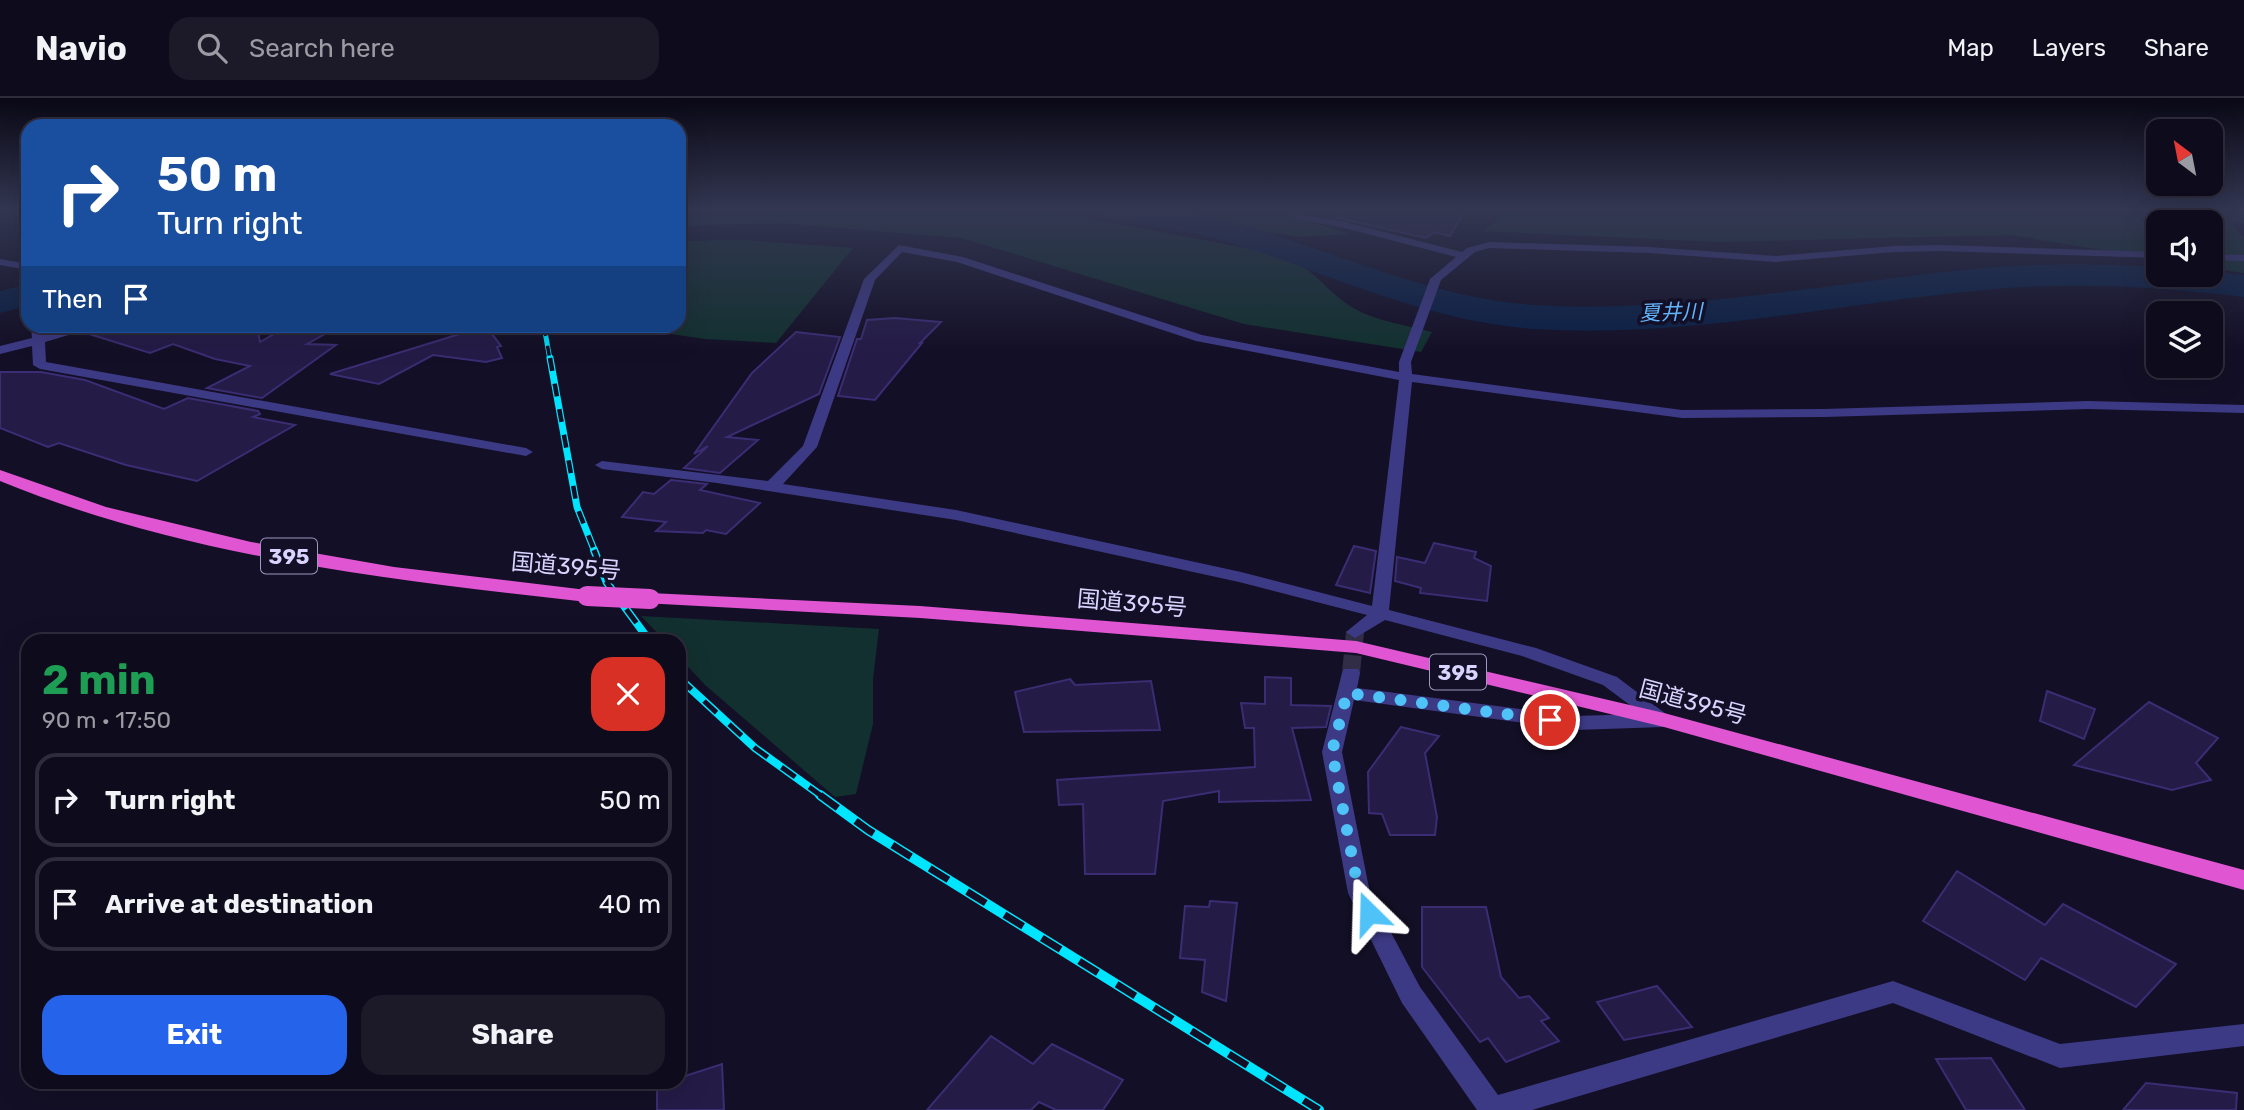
<!DOCTYPE html>
<meta charset="utf-8">
<style>
:root{--surface:#0e0b1c;--page:#1c1929;--text:#f1f3f6;--muted:#9b9ba3;--line:#2e2b3b;--accent:#2563eb}
body{margin:0;font-family:Rubik,"Noto Sans JP",sans-serif;background:var(--page);color:var(--text);height:100vh;display:flex;flex-direction:column;font-size:26px;white-space:nowrap}
*{box-sizing:border-box;margin:0}
p{font-size:23px;color:var(--muted)}
.icon{flex:none;width:38px;height:38px;fill:none;stroke:currentColor;stroke-width:2;stroke-linecap:round;stroke-linejoin:round}
.map{position:relative;flex:1;overflow:hidden}
.panel{position:absolute;left:21px;top:536px;width:665px;height:455px;display:flex;flex-direction:column;background:var(--surface);border-radius:21px;box-shadow:0 7px 28px #0002,0 0 0 2px var(--line)}
.panel>*{flex:none}
.hud{position:absolute;left:21px;top:21px;width:665px;height:214px;border-radius:21px;box-shadow:0 7px 28px #0002,0 0 0 2px var(--line);background:#1a4fa0;color:#fff;overflow:hidden}
.needle{width:46px;rotate:328deg}
.fabs{position:absolute;left:2146px;top:21px;display:grid;gap:14px}
.fabs a{display:grid;place-items:center;width:77px;height:77px;border-radius:14px;background:var(--surface);box-shadow:0 7px 28px #0002,0 0 0 2px var(--line);font-size:35px}
.pin{position:absolute;display:grid;place-items:center;width:60px;height:60px;color:#fff;margin:-30px;border:4px solid #fff;border-radius:50%;box-shadow:0 2px 7px #0007}
.me{position:absolute;width:77px;margin:-38px;rotate:338deg;stroke-linejoin:round;filter:drop-shadow(0 0 5px #0008)}
.turn{display:flex;align-items:center;gap:24px;height:147px;padding:0 21px;font-size:32px}
.turn .icon{width:91px;height:91px;stroke-width:2.5}
.turn b{display:block;font-size:49px;line-height:60px}
.then{display:flex;align-items:center;height:66px;padding:0 21px;background:#0003;gap:14px;font-size:26px}
.round{display:grid;place-items:center;flex:none;width:74px;height:74px;border-radius:21px;background:var(--page)}
.head{display:flex;align-items:center;justify-content:space-between;height:119px;padding:0 21px}
h1{font-size:42px;font-weight:700;line-height:52px;color:#1e9e55}
.cta{display:flex;gap:14px;margin-top:auto;padding:14px 21px}
.cta a{flex:1;height:80px;border-radius:21px;background:var(--accent);color:#fff;font-size:28px;font-weight:700;line-height:80px;text-align:center}
.cta a+a{background:var(--page);color:var(--text)}
ul{padding:0;list-style:none}
li{display:flex;align-items:center;gap:21px;height:94px;margin:0 14px 10px;padding:0 7px;border:4px solid var(--line);border-radius:21px}
li div{flex:1}
li b{display:block;font-size:26px}
li em{font-style:normal}
header{display:flex;align-items:center;gap:42px;box-sizing:border-box;height:98px;padding:0 35px;background:var(--surface);border-bottom:2px solid var(--line)}
header strong{font-size:33px}
nav{display:flex;gap:38px;margin-inline-start:auto;font-size:24px}
.search{width:490px;height:63px;background:var(--page);display:flex;align-items:center;gap:18px;box-sizing:border-box;padding:0 24px;border-radius:21px;color:var(--muted);font-size:26px}
.map>svg:first-child{display:block}
</style>
<header>
<strong>Navio</strong>
<div class="search"><svg class="icon" aria-label="search" viewBox="0 0 24 24"><circle cx="10" cy="10" r="6"/><path d="M15 15l6 6"/></svg>Search here</div>
<nav><a>Map</a><a>Layers</a><a>Share</a></nav>
</header>
<div class="map">
<svg width="2244" height="1012" viewBox="0 0 2244 1012">
<rect width="100%" height="100%" fill="#130f26"/>
<g fill="#12302f">
<path d="M679 111H1038L1288 158C1314 172 1331 198 1357 212 1377 223 1410 228 1432 234L1421 254 1244 226 962 140 780 125 679 128Z"/>
<path d="M1182 111H1286L1285 115 1349 136 1300 139 1265 134Z"/>
<path d="M1500 111H2244V125H2230L2244 139V175L2210 170V124H2158V161L2011 137 1719 144 1483 133 1499 121Z"/>
<path d="M741 142 853 150 776 245 705 241 657 234H574L573 228H679V143Z"/>
<path d="M641 518 879 531 873 581V626L856 696 835 699 705 587 679 559V542H664Z"/>
</g>
<g fill="none" stroke-linecap="round" stroke-linejoin="round">
<g fill="#0a1f44" fill-rule="evenodd">
<path d="M1094 111C1119 111 1145 109 1170 111 1207 115 1245 127 1280 139 1365 166 1447 202 1536 207 1693 216 1840 182 1995 169 2049 165 2104 166 2158 169V177H2210V173L2244 177V199C2162 189 2078 184 1996 191 1841 204 1690 241 1535 231 1429 224 1334 178 1235 146 1194 133 1152 128 1110 121L1099 118Z"/>
<path d="M28 186V208L0 215V193Z"/>
</g>
</g>
<g fill="#241b47" stroke="#3b2d73" stroke-width="2">
<path d="M1338 111H1469L1463 116 1450 138 1434 134 1426 140 1337 120Z"/>
<path d="M895 220 941 224 920 245H922L875 302 838 298 857 241H861L867 222Z"/>
<path d="M102 228H257L260 244 283 231 325 236 307 246 336 247 262 300 207 290 250 268 215 261 173 246 150 255 86 235Z"/>
<path d="M462 228H486L501 248 497 249 502 260 486 264 433 257 379 286 330 276 463 235Z"/>
<path d="M796 234 840 239 819 296 727 339 758 342 720 375 684 370 708 348 694 356 752 275Z"/>
<path d="M0 274H41L85 282 164 311 188 300 258 313 260 316 253 319 295 327 197 383 126 367 59 345 48 349 0 330Z"/>
<path d="M671 382 707 386 700 392 760 405 726 436 706 432 703 435 656 433 666 424 622 419 643 394 654 396Z"/>
<path d="M1434 445 1476 454 1474 460 1491 468 1487 503 1420 495 1421 490 1395 483 1397 459 1425 465Z"/>
<path d="M1354 448 1376 453 1370 495 1336 487Z"/>
<path d="M1265 579 1291 580V607L1331 608 1326 629 1292 630 1311 702 1219 704V693L1163 703 1155 776H1085L1083 706 1059 707 1057 682 1255 669 1254 630H1245L1241 605 1265 606Z"/>
<path d="M1070 581 1075 587 1151 583 1160 632 1024 634 1015 594Z"/>
<path d="M2047 593 2095 611 2084 641 2040 623Z"/>
<path d="M2149 604 2218 640 2196 665 2211 682 2172 692 2074 667Z"/>
<path d="M1401 629 1439 638 1425 655 1437 719 1435 737H1390L1382 716 1369 715 1368 674Z"/>
<path d="M1957 773 2045 827 2063 806 2176 866 2136 909 2041 860 2025 882 1923 823Z"/>
<path d="M1210 803 1237 805 1226 903 1202 894 1205 862 1180 860 1185 808 1209 809Z"/>
<path d="M1422 809H1486L1501 879 1519 900 1529 898 1549 920 1541 923 1559 943 1506 964 1488 940 1480 944 1422 869Z"/>
<path d="M1657 888 1692 929 1624 942 1597 904Z"/>
<path d="M991 938 1033 966 1052 946 1123 982 1103 1012H1056L1039 1004 1031 1012H927Z"/>
<path d="M1991 960 2025 1012H1966L1936 961Z"/>
<path d="M722 966 724 1012H657V988L679 984V980Z"/>
<path d="M2146 985 2237 995 2236 1012H2123Z"/>
</g>
<g fill="none" stroke-linecap="round" stroke-linejoin="round">
<path stroke="#312d47" stroke-width="18" stroke-dasharray="18 10" stroke-linecap="butt" d="M1351 575 1355 534"/>
<g fill="#3d3a85" fill-rule="evenodd">
<path d="M1281 111H1294L1306 117 1341 123 1462 154 1467 150 1489 144 1649 149 1776 158 1894 148 1941 147 2158 154V160L1941 153 1894 154 1776 164 1649 155 1489 150 1475 154 1441 182 1411 264 1412 276 1682 312 1824 311 2088 303 2244 307V315L2088 311 1824 319 1682 320 1412 284 1389 512 1536 550 1617 579 1674 622 1671 627 1664 629 1575 632 1354 602 1342 654 1370 795 1420 889 1498 997 1893 883 2060 946 2244 926V948L2060 970 1893 905 1532 1012H1477L1402 905 1348 795 1322 654 1342 575 1344 571H1358L1360 575 1357 590 1575 618 1642 616 1603 587 1522 558 1385 522 1355 540 1346 534 1367 517 1239 484 956 422 717 385 602 371 595 367 602 363 768 383 803 348 864 181 899 147 963 159 1202 237 1399 274V264L1430 181 1456 159 1341 129 1299 122ZM902 154 957 164 1196 243 1399 282 1372 508 1241 474 956 412 783 386 817 349 875 182Z"/>
<path d="M2210 156 2244 157V163L2210 162Z"/>
<path d="M0 161 28 166V172L0 167Z"/>
<path d="M31 228H43L44 237 80 228H99L45 244 46 264 526 350 533 354 526 358 40 271 33 267 32 248 0 256V248L32 240Z"/>
</g>
<g fill="#e055d1" fill-rule="evenodd">
<path d="M0 372 106 409 251 444 394 469 587 492 597 498 587 504C390 482 185 459 0 383Z"/>
<path d="M650 495 920 508 1356 543 1664 615 2244 772V792L1664 629 1356 555 920 520 643 505 640 501 643 497Z"/>
</g>
<g stroke="#00e5ff" stroke-width="5">
<path id="rail-far3" d="M544 228 550 262"/>
</g>
<g stroke="#00e5ff" stroke-width="7">
<path id="rail-far2" d="M550 260 577 409 595 454"/>
</g>
<g stroke="#00e5ff" stroke-width="8">
<g id="rail-far1">
<path d="M594 452 607 485 649 542"/>
<path d="M679 580 755 650 823 699"/>
</g>
</g>
<g stroke="#00e5ff" stroke-width="10">
<path id="rail" d="M820 697 868 732 1319 1012"/>
</g>
<use href="#rail-far3" stroke="#130f26" stroke-width="3.5" stroke-dasharray="10" stroke-linecap="butt"/>
<use href="#rail-far2" stroke="#130f26" stroke-width="4.5" stroke-dasharray="13" stroke-linecap="butt"/>
<use href="#rail-far1" stroke="#130f26" stroke-width="5" stroke-dasharray="17" stroke-linecap="butt"/>
<use href="#rail" stroke="#130f26" stroke-width="7" stroke-dasharray="22" stroke-linecap="butt"/>
<path stroke="#e055d1" stroke-width="20" d="M587 498 650 501"/>
</g>
<linearGradient id="sky" x2="0" y2="1"><stop stop-color="#0a0815"/><stop offset="0.44" stop-color="#333752"/><stop offset="1" stop-color="#333752" stop-opacity="0"/></linearGradient>
<rect width="2244" height="253" fill="url(#sky)"/>
<g fill="none" stroke-linecap="round" stroke-linejoin="round">
<path stroke="#4fc3f7" stroke-width="12" stroke-dasharray="0 21.6" d="M1369 815 1359 795 1332 654 1347 595 1550 622"/>
</g>
<g text-anchor="middle" dominant-baseline="central" stroke-width="7" stroke-linejoin="round" paint-order="stroke">
<g font-size="21" font-style="italic" fill="#62b6ff" stroke="#130f26">
<text transform="translate(1671 214) rotate(-2)">夏井川</text>
</g>
<g fill="#130f26" stroke="#9e99be" stroke-width="2">
<rect x="261" y="440.5" width="56" height="35" rx="5"/>
<rect x="1430" y="556.5" width="56" height="35" rx="5"/>
</g>
<g font-size="21" font-weight="bold" fill="#d9d4ff">
<text x="289" y="458">395</text>
<text x="1458" y="574">395</text>
</g>
<g font-size="23" fill="#d9d4ff" stroke="#130f26">
<text transform="translate(566 468) rotate(5)">国道395号</text>
<text transform="translate(1132 505) rotate(5)">国道395号</text>
<text transform="translate(1693 604) rotate(15)">国道395号</text>
</g>
</g>
</svg>
<div class="fabs">
<a><svg class="needle" viewBox="-14 -14 28 28"><path d="M0-13l5 13h-10z" fill="#e53935"/><path d="M0 13l5-13h-10z" fill="#9b9ba3"/></svg></a>
<a><svg class="icon" aria-label="sound" viewBox="0 0 24 24"><path d="M4 9h4l5-4v14l-5-4H4zM17 9q2 3 0 6"/></svg></a>
<a><svg class="icon" aria-label="layers" viewBox="0 0 24 24"><path d="M12 4l9 5-9 5-9-5zM3 14l9 5 9-5"/></svg></a>
</div>
<div class="pin" style="left:1550px;top:622px;background:#d93025"><svg class="icon" aria-label="arrive" viewBox="0 0 24 24"><path d="M6 21V4h12l-3 4 3 4H6"/></svg></div>
<svg class="me" style="left:1369px;top:815px" viewBox="-20 -20 40 40"><path d="M0-17L14 15 0 8-14 15z" fill="#4fc3f7" stroke="#fff" stroke-width="4"/></svg>
<div class="hud">
<div class="turn"><svg class="icon" aria-label="right" viewBox="0 0 24 24"><path d="M7 20v-9h11M14 6l5 5-5 5"/></svg><div><b>50 m</b>Turn right</div></div>
<div class="then">Then<svg class="icon" aria-label="arrive" viewBox="0 0 24 24"><path d="M6 21V4h12l-3 4 3 4H6"/></svg></div>
</div>
<section class="panel">
<div class="head"><div><h1>2 min</h1><p>90 m · 17:50</p></div><a class="round" style="background:#d93025;color:#fff"><svg class="icon" aria-label="close" viewBox="0 0 24 24"><path d="M6 6l12 12M18 6L6 18"/></svg></a></div>
<ul>
<li><svg class="icon" aria-label="right" viewBox="0 0 24 24"><path d="M7 20v-9h11M14 6l5 5-5 5"/></svg><div><b>Turn right</b></div><em>50 m</em></li>
<li><svg class="icon" aria-label="arrive" viewBox="0 0 24 24"><path d="M6 21V4h12l-3 4 3 4H6"/></svg><div><b>Arrive at destination</b></div><em>40 m</em></li>
</ul>
<div class="cta"><a>Exit</a><a>Share</a></div>
</section>
</div>
